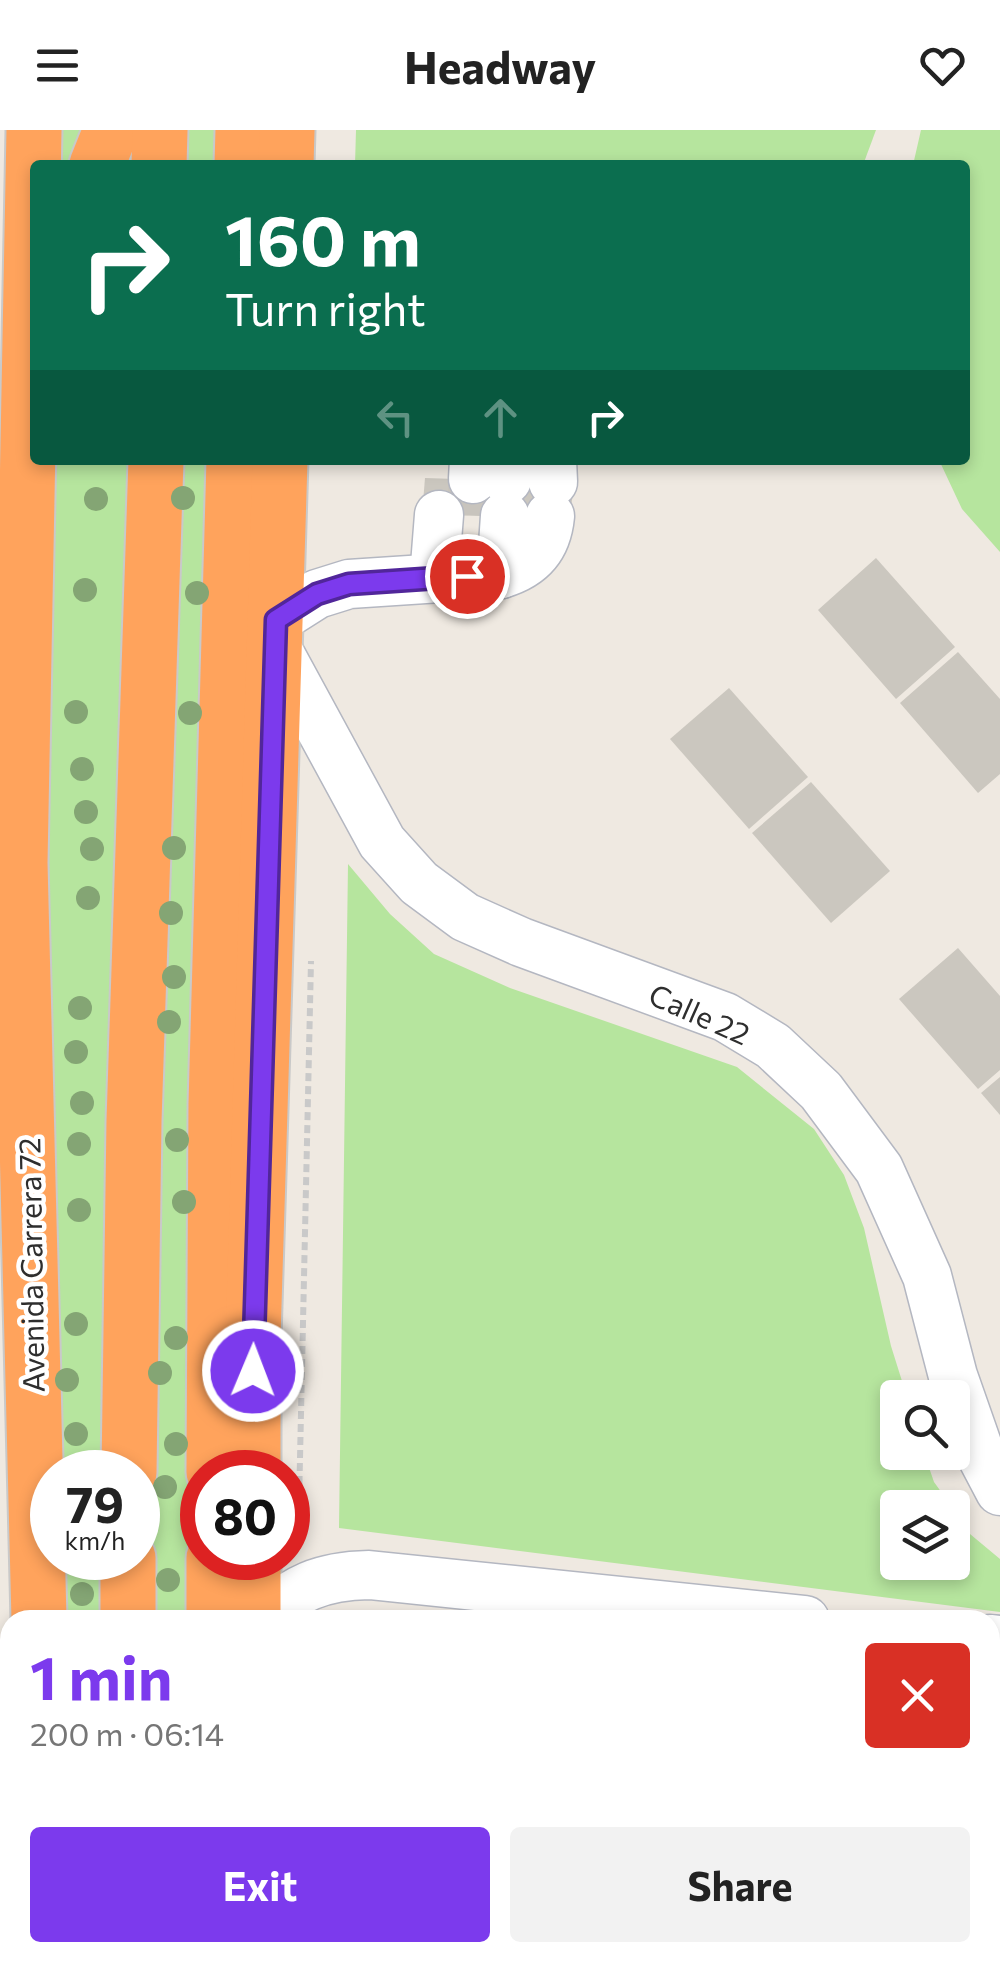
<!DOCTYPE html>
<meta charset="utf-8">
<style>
:root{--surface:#fff;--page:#f2f2f2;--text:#222;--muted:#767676;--accent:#7c3aed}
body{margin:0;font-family:Commissioner,sans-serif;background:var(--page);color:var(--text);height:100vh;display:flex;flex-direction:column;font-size:38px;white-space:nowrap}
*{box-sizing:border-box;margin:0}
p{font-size:32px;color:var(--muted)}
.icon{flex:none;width:55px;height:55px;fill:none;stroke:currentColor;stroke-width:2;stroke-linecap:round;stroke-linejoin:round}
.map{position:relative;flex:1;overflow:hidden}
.details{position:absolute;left:0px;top:1480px;width:1000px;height:352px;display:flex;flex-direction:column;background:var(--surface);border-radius:30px 30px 0 0;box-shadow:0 5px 15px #0003}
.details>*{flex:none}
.hud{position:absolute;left:30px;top:30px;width:940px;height:305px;border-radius:10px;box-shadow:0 5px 15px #0003;background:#0b6e4f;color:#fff;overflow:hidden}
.controls{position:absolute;left:880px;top:1250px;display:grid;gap:20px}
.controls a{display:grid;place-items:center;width:90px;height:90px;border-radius:10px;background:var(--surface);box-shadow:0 5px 15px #0003;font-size:50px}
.speed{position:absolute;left:30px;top:1320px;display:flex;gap:20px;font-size:50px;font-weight:700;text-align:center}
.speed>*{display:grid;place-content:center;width:130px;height:130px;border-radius:50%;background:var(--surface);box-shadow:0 5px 15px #0003;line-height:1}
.speed small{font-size:25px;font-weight:400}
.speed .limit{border:15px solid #d22;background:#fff;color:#111}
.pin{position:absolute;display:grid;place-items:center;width:85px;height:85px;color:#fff;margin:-42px;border:5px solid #fff;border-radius:50%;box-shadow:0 2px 10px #0007}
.me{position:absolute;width:110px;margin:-55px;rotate:1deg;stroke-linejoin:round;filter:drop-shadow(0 0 8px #0008)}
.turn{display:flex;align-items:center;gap:35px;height:210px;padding:0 30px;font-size:45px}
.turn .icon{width:130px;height:130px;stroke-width:2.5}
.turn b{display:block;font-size:70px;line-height:85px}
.lanes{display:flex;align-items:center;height:95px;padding:0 30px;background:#0003;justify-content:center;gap:50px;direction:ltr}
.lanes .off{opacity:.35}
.round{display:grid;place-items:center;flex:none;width:105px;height:105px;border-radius:10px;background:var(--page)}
.overview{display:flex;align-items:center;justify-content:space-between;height:170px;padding:0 30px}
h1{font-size:60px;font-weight:700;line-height:75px;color:var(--accent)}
.button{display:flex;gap:20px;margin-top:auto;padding:20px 30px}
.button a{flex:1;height:115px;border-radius:10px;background:var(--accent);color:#fff;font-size:40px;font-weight:700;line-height:115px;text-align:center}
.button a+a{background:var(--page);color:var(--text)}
header{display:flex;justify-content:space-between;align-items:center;height:130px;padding:0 30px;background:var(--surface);font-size:45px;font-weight:700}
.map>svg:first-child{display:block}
</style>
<header><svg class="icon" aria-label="menu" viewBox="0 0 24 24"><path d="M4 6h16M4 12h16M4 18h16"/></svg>Headway<svg class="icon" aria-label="heart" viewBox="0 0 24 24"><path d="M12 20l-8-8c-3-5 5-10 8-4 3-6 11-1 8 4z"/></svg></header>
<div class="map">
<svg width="1000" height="1831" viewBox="0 0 1000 1831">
<rect width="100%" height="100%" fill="#efe9e1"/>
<g fill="#b6e59e">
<path d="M52 0H96L84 35H51Z"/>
<rect x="178" y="0" width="50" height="35"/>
<path d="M356 0H876L863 35H355Z"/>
<path d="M921 0H1000V422L962 379 939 330H965V35H913Z"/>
<path d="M49 330H138L114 1342H55L45 767Z"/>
<path d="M173 330H226L199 929 196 1490H150L148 1217Z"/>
<path d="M348 734 390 784 434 824 510 858 737 937 814 999 844 1045 864 1098 891 1216 907 1267 898 1268V1322L924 1323 934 1352 952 1377 898 1378V1432H952L953 1379 970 1404 1000 1429V1482L339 1398Z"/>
<path d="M58 1428H114V1490H60Z"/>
<path d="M990 1547H1000V1793L990 1792Z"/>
</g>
<g fill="#75cff0">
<path d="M0 1722 10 1723V1816L0 1815Z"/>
<path d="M990 1818 1000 1819V1831H162L75 1823 990 1822Z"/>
</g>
<g fill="#cbc7bf">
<path d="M425 348 574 353 570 387 422 385Z"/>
<path d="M876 428 955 517 896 569 818 480Z"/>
<path d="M958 522 1000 569V644L978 663 900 573Z"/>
<path d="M729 558 808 647 749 699 670 609Z"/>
<path d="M811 652 890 741 831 793 752 703Z"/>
<path d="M958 818 1000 866V940L978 959 899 869Z"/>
<path d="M1000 947V985L981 963Z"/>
</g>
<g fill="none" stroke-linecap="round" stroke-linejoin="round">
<path stroke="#c8c4bd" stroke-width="48" stroke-dasharray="48 24" stroke-linecap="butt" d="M470 385 473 349"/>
<g stroke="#b4b7c1" stroke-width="51">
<g id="minor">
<path d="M552 330 553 352"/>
<path d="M473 349 474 330"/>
<path d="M507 350 509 330"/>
<path d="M501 444 505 386"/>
<path d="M434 448 439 385"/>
<path d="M276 490 317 464 349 454 501 444C531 435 547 417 550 386"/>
<path d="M276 517 382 712 419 753 465 787 521 812 725 887 773 916 821 961 879 1039 927 1146 953 1246 980 1323 1000 1361"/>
<path d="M259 1490C296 1458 320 1446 369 1445L805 1490"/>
<path d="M990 1509 1000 1510"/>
<path d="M0 1598 10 1599"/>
</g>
</g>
<g stroke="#c9c9c9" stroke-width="59">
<g id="highway">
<path d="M34 0 20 733 39 1490"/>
<path d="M97 35 111 0"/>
<path d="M159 35 160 0"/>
<path d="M242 35 243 0"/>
<path d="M286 35 287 0"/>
<path d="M129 1342 134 991 156 330"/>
<path d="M214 1342 216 975 234 330"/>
<path d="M253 1342V1207L280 330"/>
<path d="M128 1490V1428"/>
<path d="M214 1490V1428"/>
<path d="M253 1490V1428"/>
<path d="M47 1822V1831"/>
<path d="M123 1831V1822"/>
<path d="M212 1831V1822"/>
</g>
</g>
<g stroke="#c9c9c9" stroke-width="6" stroke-dasharray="8 5" stroke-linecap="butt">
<path d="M298 1419 311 831"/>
<path d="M286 1831V1822"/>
</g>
<use href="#minor" stroke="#fff" stroke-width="48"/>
<use href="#highway" stroke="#ffa35c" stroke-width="55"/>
</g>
<g fill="#84a574">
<circle cx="183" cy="368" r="12"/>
<circle cx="96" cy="369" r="12"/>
<circle cx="85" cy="460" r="12"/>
<circle cx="197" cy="463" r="12"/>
<circle cx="76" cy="582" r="12"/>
<circle cx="190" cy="583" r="12"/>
<circle cx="82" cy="639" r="12"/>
<circle cx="86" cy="682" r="12"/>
<circle cx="174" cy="718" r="12"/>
<circle cx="92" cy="719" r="12"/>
<circle cx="88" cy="768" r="12"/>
<circle cx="171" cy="783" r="12"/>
<circle cx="174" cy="847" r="12"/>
<circle cx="80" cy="878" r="12"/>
<circle cx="169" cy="892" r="12"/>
<circle cx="76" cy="922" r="12"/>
<circle cx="82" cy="973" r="12"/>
<circle cx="177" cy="1010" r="12"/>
<circle cx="79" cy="1014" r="12"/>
<circle cx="184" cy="1072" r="12"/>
<circle cx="79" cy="1080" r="12"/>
<circle cx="76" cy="1194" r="12"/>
<circle cx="176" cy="1208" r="12"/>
<circle cx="160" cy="1243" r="12"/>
<circle cx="67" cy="1250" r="12"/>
<circle cx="76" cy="1304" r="12"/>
<circle cx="176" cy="1314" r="12"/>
<circle cx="165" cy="1357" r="12"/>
<circle cx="168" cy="1450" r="12"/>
<circle cx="82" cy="1464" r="12"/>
</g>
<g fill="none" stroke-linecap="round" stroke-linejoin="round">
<g stroke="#51269a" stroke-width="25">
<path id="route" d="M253 1241 276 490 317 464 349 454 467 446"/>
</g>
<use href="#route" stroke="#7c3aed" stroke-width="18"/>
</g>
<g text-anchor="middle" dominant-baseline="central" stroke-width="9" stroke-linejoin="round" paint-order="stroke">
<g font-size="30" fill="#2e2e2e" stroke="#fff">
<text transform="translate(700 883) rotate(24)">Calle 22</text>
<text transform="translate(30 1135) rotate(-91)">Avenida Carrera 72</text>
</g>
</g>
</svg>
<div class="controls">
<a><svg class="icon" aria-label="search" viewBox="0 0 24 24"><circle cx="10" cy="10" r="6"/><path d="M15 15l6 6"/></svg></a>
<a><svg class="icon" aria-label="layers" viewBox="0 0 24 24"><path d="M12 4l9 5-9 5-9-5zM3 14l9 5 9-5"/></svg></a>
</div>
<div class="speed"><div>79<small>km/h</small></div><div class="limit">80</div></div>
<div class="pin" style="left:467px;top:446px;background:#d93025"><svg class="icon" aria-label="arrive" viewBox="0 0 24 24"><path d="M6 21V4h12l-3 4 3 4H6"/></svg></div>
<svg class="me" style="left:253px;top:1241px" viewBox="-20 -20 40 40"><circle r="17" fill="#7c3aed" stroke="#fff" stroke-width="3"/><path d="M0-11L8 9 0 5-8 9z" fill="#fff"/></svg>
<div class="hud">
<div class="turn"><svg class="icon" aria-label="right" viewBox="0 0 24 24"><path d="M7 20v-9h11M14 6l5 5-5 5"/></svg><div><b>160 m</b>Turn right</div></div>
<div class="lanes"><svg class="icon off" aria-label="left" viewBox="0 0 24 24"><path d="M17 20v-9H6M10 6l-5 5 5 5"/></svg><svg class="icon off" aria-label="ahead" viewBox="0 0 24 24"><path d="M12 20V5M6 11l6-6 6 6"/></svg><svg class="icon" aria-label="right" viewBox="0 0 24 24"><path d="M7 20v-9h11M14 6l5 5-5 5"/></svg></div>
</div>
<section class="details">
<div class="overview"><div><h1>1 min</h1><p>200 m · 06:14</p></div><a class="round" style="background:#d93025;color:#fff"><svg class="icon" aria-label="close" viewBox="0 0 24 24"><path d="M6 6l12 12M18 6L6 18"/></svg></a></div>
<div class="button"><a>Exit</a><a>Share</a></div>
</section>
</div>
